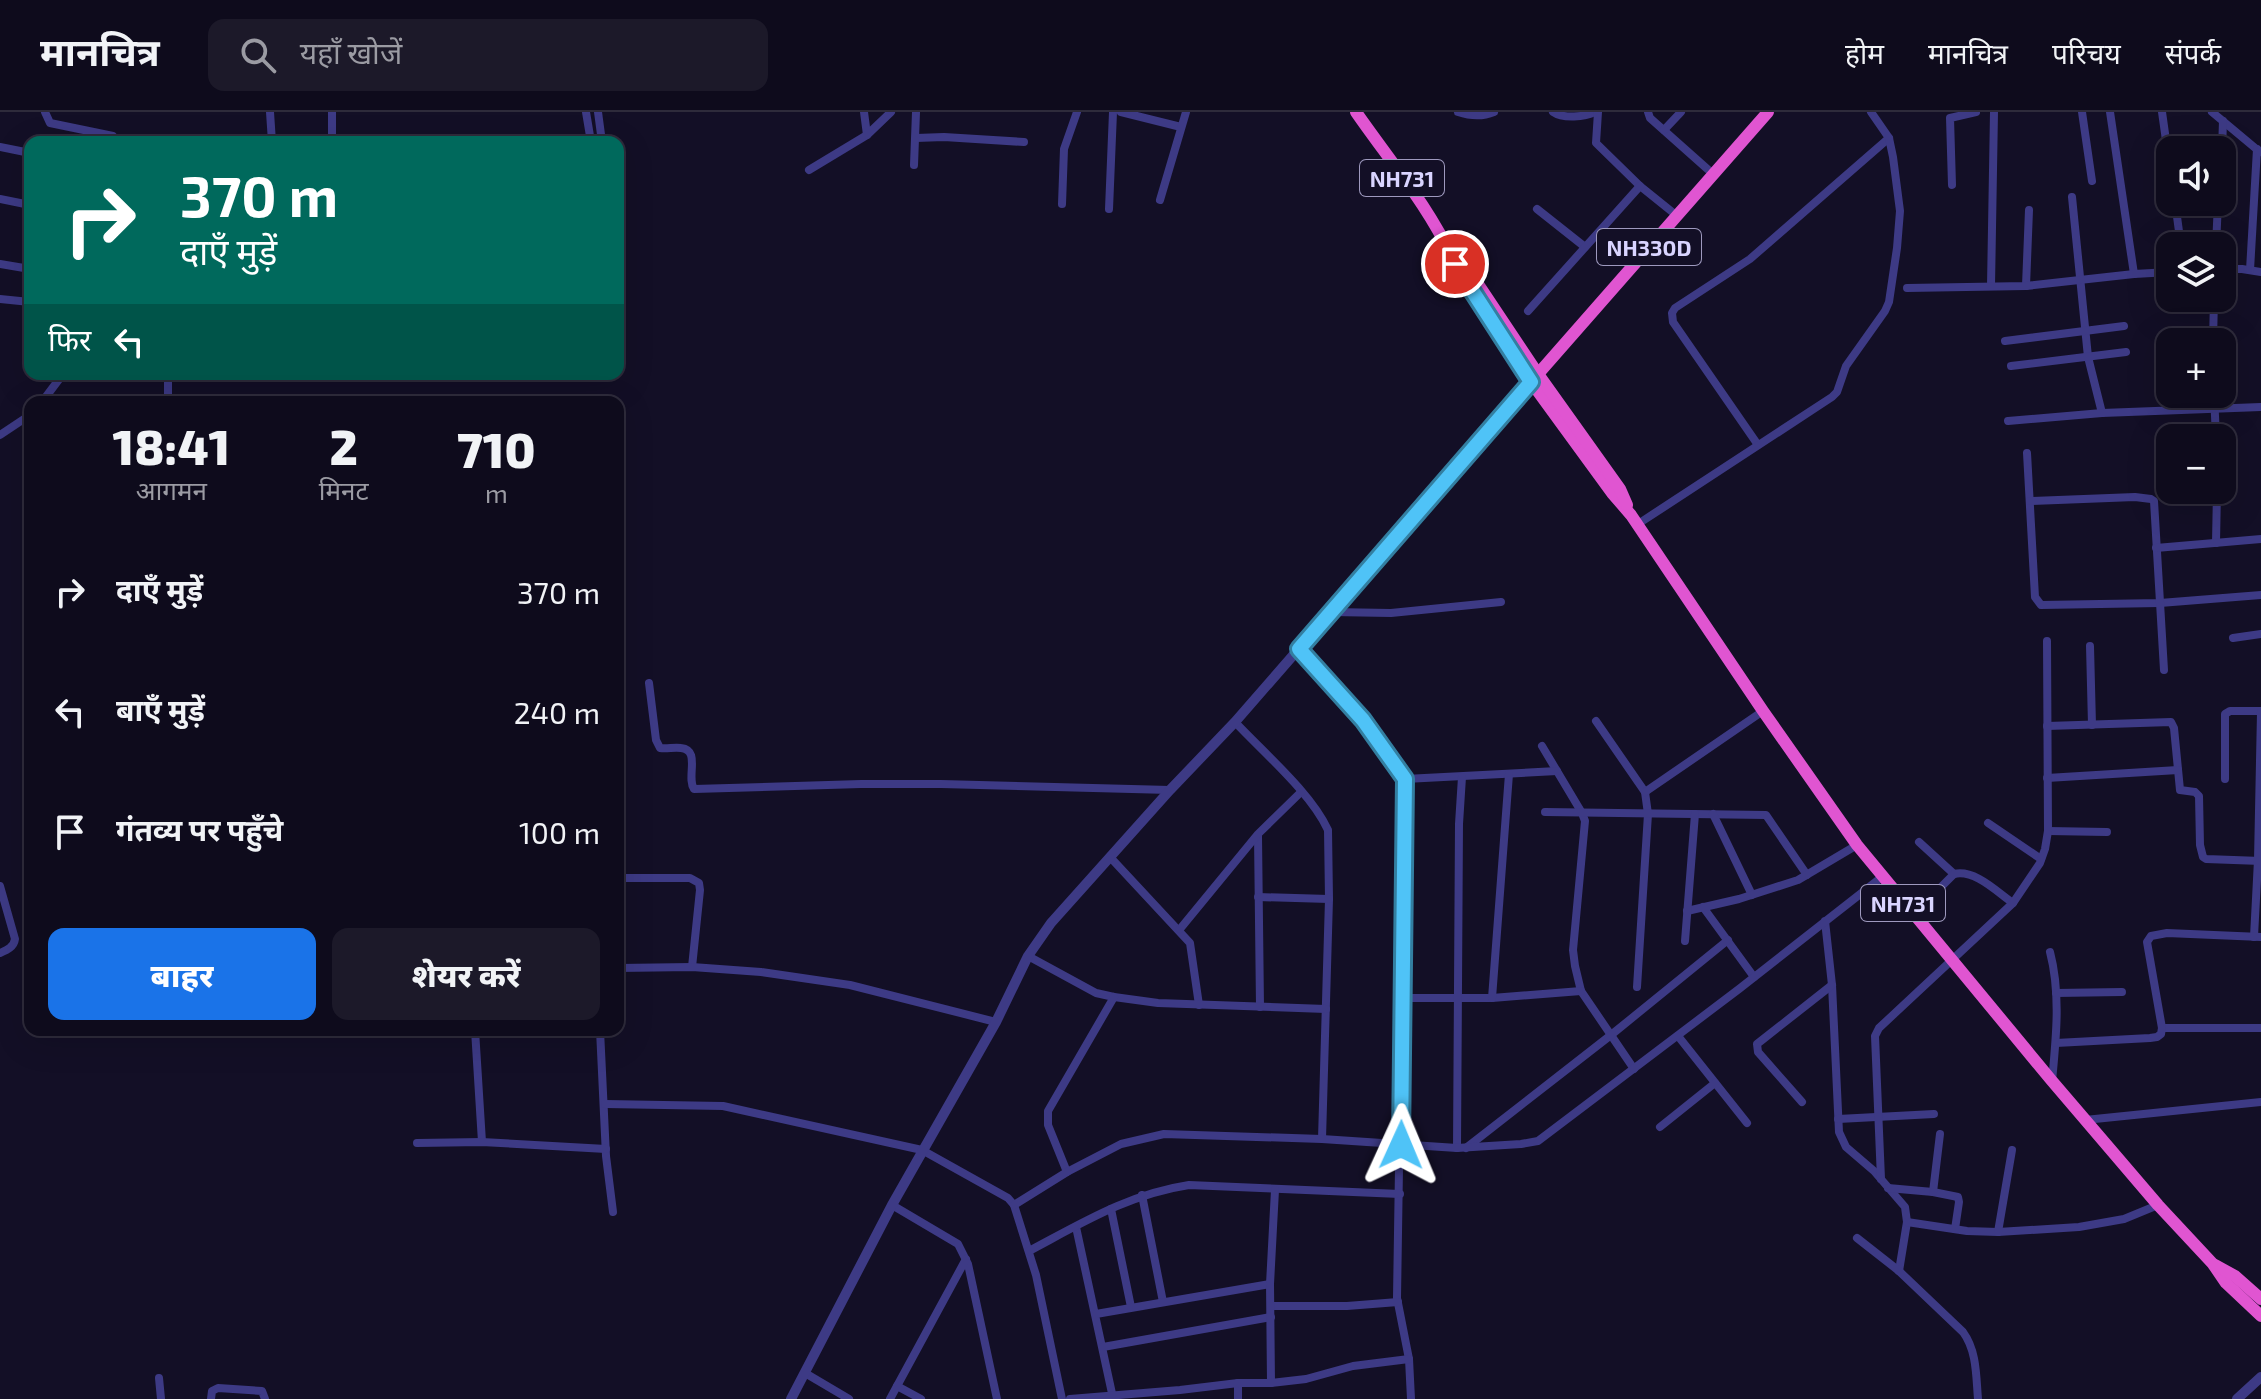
<!DOCTYPE html>
<html lang="hi">
<meta charset="utf-8">
<style>
:root{--surface:#0e0b1c;--page:#1c1929;--text:#f1f3f6;--muted:#9b9ba3;--line:#2e2b3b;--accent:#1a73e8}
body{margin:0;font-family:"Exo 2","Noto Sans Devanagari",sans-serif;background:var(--page);color:var(--text);height:100vh;display:flex;flex-direction:column;font-size:30px;white-space:nowrap}
*{box-sizing:border-box;margin:0}
p{font-size:26px;color:var(--muted)}
.icon{flex:none;width:44px;height:44px;fill:none;stroke:currentColor;stroke-width:2;stroke-linecap:round;stroke-linejoin:round}
.map{position:relative;flex:1;overflow:hidden}
.panel{position:absolute;left:24px;top:284px;width:600px;height:640px;display:flex;flex-direction:column;background:var(--surface);border-radius:16px;box-shadow:0 8px 32px #0002,0 0 0 2px var(--line)}
.panel>*{flex:none}
.guide{position:absolute;left:24px;top:24px;width:600px;height:244px;border-radius:16px;box-shadow:0 8px 32px #0002,0 0 0 2px var(--line);background:#00695c;color:#fff;overflow:hidden}
.tools{position:absolute;left:2156px;top:24px;display:grid;gap:16px}
.tools a{display:grid;place-items:center;width:80px;height:80px;border-radius:16px;background:var(--surface);box-shadow:0 8px 32px #0002,0 0 0 2px var(--line);font-size:40px}
.pin{position:absolute;display:grid;place-items:center;width:68px;height:68px;color:#fff;margin:-34px;border:4px solid #fff;border-radius:50%;box-shadow:0 2px 8px #0007}
.me{position:absolute;width:88px;margin:-44px;rotate:1deg;stroke-linejoin:round;filter:drop-shadow(0 0 6px #0008)}
.turn{display:flex;align-items:center;gap:28px;height:168px;padding:0 24px;font-size:36px}
.turn .icon{width:104px;height:104px;stroke-width:2.5}
.turn b{display:block;font-size:56px;line-height:68px}
.then{display:flex;align-items:center;height:76px;padding:0 24px;background:#0003;gap:16px;font-size:30px}
.eta{display:flex;justify-content:space-evenly;align-items:center;height:136px;text-align:center}
.eta b{font-size:48px;font-weight:800;line-height:56px}
.action{display:flex;gap:16px;margin-top:auto;padding:16px 24px}
.action a{flex:1;height:92px;border-radius:16px;background:var(--accent);color:#fff;font-size:32px;font-weight:800;line-height:92px;text-align:center}
.action a+a{background:var(--page);color:var(--text)}
ul{padding:0;list-style:none}
li{display:flex;align-items:center;gap:24px;height:120px;padding:0 24px}
li div{flex:1}
li b{display:block;font-size:30px}
li em{font-style:normal}
header{display:flex;align-items:center;gap:48px;box-sizing:border-box;height:112px;padding:0 40px;background:var(--surface);border-bottom:2px solid var(--line)}
header strong{font-size:38px}
nav{display:flex;gap:44px;margin-inline-start:auto;font-size:28px}
.search{width:560px;height:72px;background:var(--page);display:flex;align-items:center;gap:20px;box-sizing:border-box;padding:0 28px;border-radius:16px;color:var(--muted);font-size:30px}
.map>svg:first-child{display:block}
</style>
<header>
<strong>मानचित्र</strong>
<div class="search"><svg class="icon" aria-label="search" viewBox="0 0 24 24"><circle cx="10" cy="10" r="6"/><path d="M15 15l6 6"/></svg>यहाँ खोजें</div>
<nav><a>होम</a><a>मानचित्र</a><a>परिचय</a><a>संपर्क</a></nav>
</header>
<div class="map">
<svg width="2261" height="1287" viewBox="0 0 2261 1287">
<rect width="100%" height="100%" fill="#130f26"/>
<g fill="none" stroke-linecap="round" stroke-linejoin="round">
<g stroke="#3d3a85" stroke-width="8">
<path d="M45 0 50 11 113 24 118 30"/>
<path d="M270 0 272 30"/>
<path d="M332 0V30"/>
<path d="M586 0 591 30"/>
<path d="M598 0 602 30"/>
<path d="M864 0 867 23"/>
<path d="M1121 0 1181 15"/>
<path d="M1458 0C1470 4 1482 5 1494 0"/>
<path d="M1553 0C1563 7 1585 5 1595 0"/>
<path d="M1598 0 1596 31 1640 74 1676 103"/>
<path d="M1648 0 1650 6 1713 62"/>
<path d="M2082 0 2092 69"/>
<path d="M2110 0 2134 162"/>
<path d="M2162 0 2170 57"/>
<path d="M2212 0 2260 40"/>
<path d="M1664 18 1681 0"/>
<path d="M916 26 944 25 1024 30"/>
<path d="M0 35 30 41"/>
<path d="M2222 38 2223 9"/>
<path d="M914 53 916 0"/>
<path d="M809 58 867 23 891 0"/>
<path d="M1952 73 1950 6 1976 0"/>
<path d="M2072 85 2088 245 2102 301"/>
<path d="M0 87 30 93"/>
<path d="M1160 88 1186 0"/>
<path d="M2175 90 2181 134"/>
<path d="M1062 92 1064 37 1077 0"/>
<path d="M1109 97 1113 0"/>
<path d="M1537 97 1585 135"/>
<path d="M2216 134 2218 90"/>
<path d="M0 152 30 157"/>
<path d="M2222 157H2242L2261 160"/>
<path d="M2250 158 2257 37"/>
<path d="M1991 174 1994 0"/>
<path d="M2026 174 2029 98"/>
<path d="M1907 176 2026 174 2134 162 2170 160"/>
<path d="M0 187 30 190"/>
<path d="M1528 199 1640 74"/>
<path d="M2005 229 2124 214"/>
<path d="M2213 230 2214 186"/>
<path d="M2011 254 2126 240"/>
<path d="M2214 282 2216 326"/>
<path d="M42 290 63 262"/>
<path d="M168 290V262"/>
<path d="M2008 309 2102 301 2261 295"/>
<path d="M0 323 30 303"/>
<path d="M1758 333 1673 210 1672 201 1675 196 1750 147 1889 26"/>
<path d="M2027 341 2035 485 2041 493 2160 491 2261 483"/>
<path d="M2030 389 2135 385 2151 387 2154 389 2164 558"/>
<path d="M1638 412 1832 285 1837 280 1846 254 1885 199 1889 190 1897 136 1900 99 1893 45 1889 26 1871 0"/>
<path d="M2216 431 2217 378"/>
<path d="M2156 436 2261 427"/>
<path d="M1331 500 1391 501 1501 490"/>
<path d="M2233 526 2261 522"/>
<path d="M2090 534 2092 613"/>
<path d="M1299 537 1363 608 1405 667 1397 1186 1409 1247 1411 1287"/>
<path d="M649 571 656 628 660 636C667 637 674 635 681 636 701 638 686 665 694 677L861 672H941L1170 678"/>
<path d="M1596 609 1645 680 1648 702 1637 875"/>
<path d="M1235 610C1264 641 1311 681 1328 718L1329 787 1322 1027"/>
<path d="M2047 614 2171 610 2174 616 2180 678 2195 680 2199 684 2200 733 2203 745 2206 747 2261 749"/>
<path d="M1542 634 1582 701 1585 709 1573 838 1575 854 1581 879 1634 957"/>
<path d="M2047 666 2178 658"/>
<path d="M1405 667 1557 659"/>
<path d="M2225 667V602L2230 599H2261"/>
<path d="M1645 680 1763 599"/>
<path d="M1545 700 1766 703 1807 763"/>
<path d="M1713 702 1752 783"/>
<path d="M1988 711 2041 747"/>
<path d="M2048 719 2107 720"/>
<path d="M1258 724 1260 895"/>
<path d="M1919 730 1954 762"/>
<path d="M1110 745 1190 831 1199 893"/>
<path d="M618 766H690L699 771 700 778 692 855"/>
<path d="M0 774 15 827C14 835 7 838 0 841"/>
<path d="M1258 785 1329 787"/>
<path d="M1703 795 1754 865"/>
<path d="M1687 799 1739 787 1798 768 1857 733"/>
<path d="M1913 803 1954 762C1975 757 1997 780 2013 791"/>
<path d="M1825 809 1832 873 1839 1020 1846 1035 1874 1059 1905 1095 1907 1110 1899 1159"/>
<path d="M1180 817 1258 722 1301 680"/>
<path d="M2254 825 2258 748 2261 600"/>
<path d="M1685 829 1695 702"/>
<path d="M2050 840C2061 882 2056 927 2052 969"/>
<path d="M1028 844 1096 881 1114 885 1158 891 1326 897"/>
<path d="M618 856 692 855 761 860 850 873 996 910"/>
<path d="M2056 881 2122 880"/>
<path d="M1403 886H1492L1581 879"/>
<path d="M1492 886 1509 662"/>
<path d="M2162 916H2261"/>
<path d="M475 918 482 1030"/>
<path d="M600 918 606 1044 613 1100"/>
<path d="M1678 924 1747 1011"/>
<path d="M2056 931 2150 926 2157 925 2161 922 2162 916 2147 830 2151 824 2167 821 2261 825"/>
<path d="M1802 990 1758 940 1757 932 1832 873"/>
<path d="M605 992 723 994 922 1038 1008 1086 1014 1093 1036 1163 1062 1287"/>
<path d="M1838 1007 1934 1002"/>
<path d="M2085 1008 2261 990"/>
<path d="M1660 1015 1715 971"/>
<path d="M417 1031 482 1030 606 1037"/>
<path d="M1457 1036 1459 712 1462 665"/>
<path d="M1466 1036 1611 923 1728 828"/>
<path d="M1067 1060 1048 1013V999L1114 885"/>
<path d="M1881 1067 1875 924 1879 916 2013 791 2040 751 2045 737 2048 719 2047 529"/>
<path d="M1888 1076 1933 1080 1958 1085 1959 1090 1955 1117"/>
<path d="M1933 1080 1940 1022"/>
<path d="M1142 1083 1163 1190"/>
<path d="M892 1093 958 1132 968 1152 997 1287"/>
<path d="M1014 1093 1067 1060 1121 1032 1164 1022 1322 1027 1457 1036 1521 1032 1538 1029 1739 877 1882 765"/>
<path d="M1111 1097 1131 1195"/>
<path d="M1907 1110 1967 1119 1998 1120 2079 1115 2124 1107 2158 1093"/>
<path d="M1076 1115 1113 1286"/>
<path d="M1998 1120 2012 1038"/>
<path d="M1857 1126 1899 1159 1963 1220C1977 1239 1976 1264 1978 1287"/>
<path d="M1029 1139C1082 1111 1129 1082 1189 1073L1400 1082"/>
<path d="M1271 1194H1347L1398 1190"/>
<path d="M1096 1202 1270 1172"/>
<path d="M1103 1235 1271 1205"/>
<path d="M805 1261 849 1287"/>
<path d="M159 1266 161 1287"/>
<path d="M1238 1271V1287"/>
<path d="M1271 1271 1270 1172 1275 1078"/>
<path d="M897 1274 921 1287"/>
<path d="M211 1287 212 1279 218 1276 262 1279 265 1287"/>
<path d="M890 1287 966 1147"/>
<path d="M1070 1287 1180 1278 1238 1271H1271L1306 1267 1353 1254 1409 1247"/>
</g>
<g stroke="#3d3a85" stroke-width="10">
<path d="M791 1287 892 1093 996 910 1028 844 1051 811 1170 678 1235 610 1531 270"/>
<path d="M2237 1287 2261 1265"/>
</g>
<g stroke="#e055d1" stroke-width="12">
<path d="M1356 0C1390 49 1431 97 1455 152L1531 270 1612 381 1631 403 1763 599 1857 733 2052 969 2158 1093 2213 1152 2226 1171 2261 1204"/>
<path d="M1452 138 1462 148 1538 262 1620 377 1627 393"/>
<path d="M1531 270 1768 0"/>
<path d="M2215 1153 2235 1164 2261 1187"/>
</g>
</g>
<g fill="none" stroke-linecap="round" stroke-linejoin="round">
<g stroke="#337fa1" stroke-width="20">
<path id="route" d="M1401 1033 1405 667 1363 608 1299 537 1531 270 1455 152"/>
</g>
<use href="#route" stroke="#4fc3f7" stroke-width="14"/>
</g>
<g text-anchor="middle" dominant-baseline="central" stroke-width="8" stroke-linejoin="round" paint-order="stroke">
<g fill="#130f26" stroke="#9e99be" stroke-width="2">
<rect x="1360" y="48" width="84" height="36" rx="6"/>
<rect x="1597" y="117" width="104" height="36" rx="6"/>
<rect x="1861" y="773" width="84" height="36" rx="6"/>
</g>
<g font-size="22" font-weight="bold" fill="#d9d4ff">
<text x="1402" y="66">NH731</text>
<text x="1649" y="135">NH330D</text>
<text x="1903" y="791">NH731</text>
</g>
</g>
</svg>
<div class="tools">
<a><svg class="icon" aria-label="sound" viewBox="0 0 24 24"><path d="M4 9h4l5-4v14l-5-4H4zM17 9q2 3 0 6"/></svg></a>
<a><svg class="icon" aria-label="layers" viewBox="0 0 24 24"><path d="M12 4l9 5-9 5-9-5zM3 14l9 5 9-5"/></svg></a>
<a>+</a>
<a>−</a>
</div>
<div class="pin" style="left:1455px;top:152px;background:#d93025"><svg class="icon" aria-label="arrive" viewBox="0 0 24 24"><path d="M6 21V4h12l-3 4 3 4H6"/></svg></div>
<svg class="me" style="left:1401px;top:1033px" viewBox="-20 -20 40 40"><path d="M0-17L14 15 0 8-14 15z" fill="#4fc3f7" stroke="#fff" stroke-width="4"/></svg>
<div class="guide">
<div class="turn"><svg class="icon" aria-label="right" viewBox="0 0 24 24"><path d="M7 20v-9h11M14 6l5 5-5 5"/></svg><div><b>370 m</b>दाएँ मुड़ें</div></div>
<div class="then">फिर<svg class="icon" aria-label="left" viewBox="0 0 24 24"><path d="M17 20v-9H6M10 6l-5 5 5 5"/></svg></div>
</div>
<section class="panel">
<div class="eta">
<div><b>18:41</b><p>आगमन</p></div>
<div><b>2</b><p>मिनट</p></div>
<div><b>710</b><p>m</p></div>
</div>
<ul>
<li><svg class="icon" aria-label="right" viewBox="0 0 24 24"><path d="M7 20v-9h11M14 6l5 5-5 5"/></svg><div><b>दाएँ मुड़ें</b></div><em>370 m</em></li>
<li><svg class="icon" aria-label="left" viewBox="0 0 24 24"><path d="M17 20v-9H6M10 6l-5 5 5 5"/></svg><div><b>बाएँ मुड़ें</b></div><em>240 m</em></li>
<li><svg class="icon" aria-label="arrive" viewBox="0 0 24 24"><path d="M6 21V4h12l-3 4 3 4H6"/></svg><div><b>गंतव्य पर पहुँचे</b></div><em>100 m</em></li>
</ul>
<div class="action"><a>बाहर</a><a>शेयर करें</a></div>
</section>
</div>
